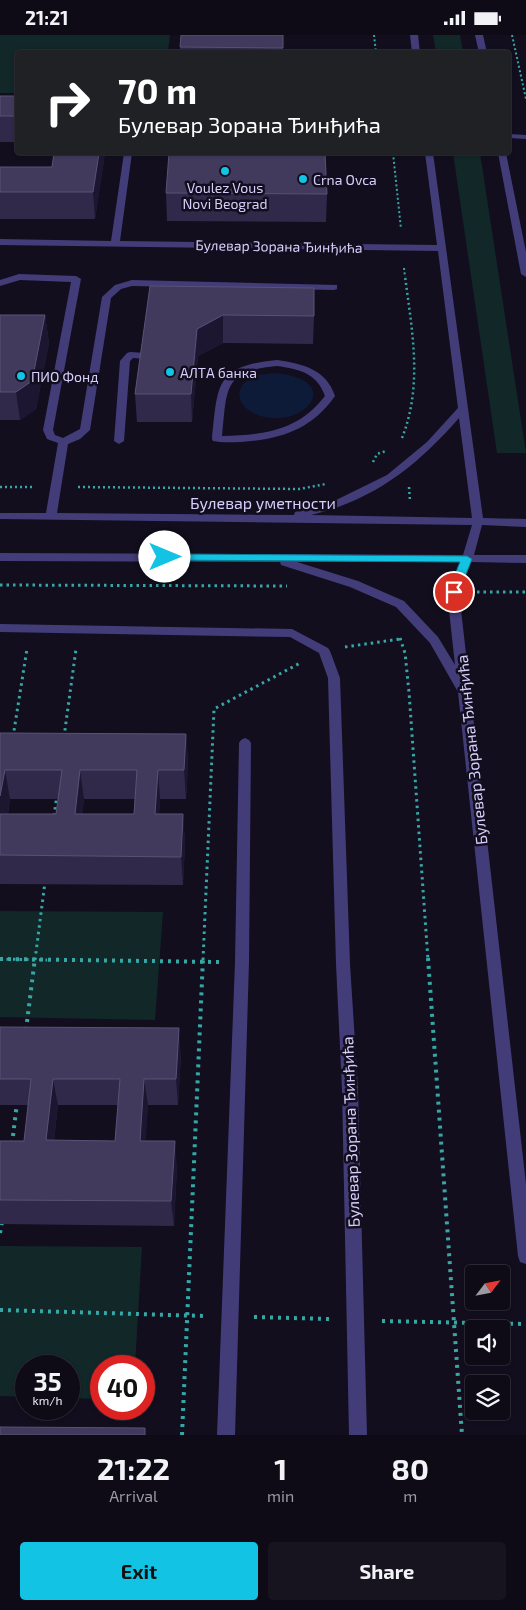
<!DOCTYPE html>
<meta charset="utf-8">
<style>
:root{--surface:#0e0a16;--page:#17131f;--text:#f1f3f6;--muted:#9b9aa1;--line:#2e2b35;--accent:#13c3e3}
body{margin:0;font-family:"Exo 2",sans-serif;background:var(--page);color:var(--text);height:100vh;display:flex;flex-direction:column;font-size:19px;white-space:nowrap}
*{box-sizing:border-box;margin:0}
p{font-size:16px;color:var(--muted)}
.icon{flex:none;width:28px;height:28px;fill:none;stroke:currentColor;stroke-width:2;stroke-linecap:round;stroke-linejoin:round}
.map{position:relative;height:1400px;overflow:hidden}
.side{display:flex;flex-direction:column;background:var(--surface);flex:1}
.side>*{flex:none}
.guide{position:absolute;left:15px;top:15px;width:496px;height:105px;border-radius:5px;box-shadow:0 1px 4px #0004,0 0 0 1px var(--line);background:#202124;color:#fff;overflow:hidden}
.needle{width:32px;rotate:58deg}
.buttons{position:absolute;left:465px;top:1230px;display:grid;gap:10px}
.buttons a{display:grid;place-items:center;width:45px;height:45px;border-radius:5px;background:var(--surface);box-shadow:0 1px 4px #0004,0 0 0 1px var(--line);font-size:25px}
.speed{position:absolute;left:15px;top:1320px;display:flex;gap:10px;font-size:25px;font-weight:700;text-align:center}
.speed>*{display:grid;place-content:center;width:65px;height:65px;border-radius:50%;background:var(--surface);box-shadow:0 1px 4px #0004,0 0 0 1px var(--line);line-height:1}
.speed small{font-size:12px;font-weight:400}
.speed .limit{border:8px solid #d22;background:#fff;color:#111}
.pin{position:absolute;display:grid;place-items:center;width:42px;height:42px;color:#fff;margin:-21px;border:2px solid #fff;border-radius:50%;box-shadow:0 1px 5px #0007}
.me{position:absolute;width:55px;margin:-28px;rotate:90deg;stroke-linejoin:round;filter:drop-shadow(0 0 4px #0008)}
.turn{display:flex;align-items:center;gap:18px;height:105px;padding:0 20px;font-size:22px}
.turn .icon{width:65px;height:65px;stroke-width:2.5}
.turn b{display:block;font-size:35px;line-height:42px}
.eta{display:flex;justify-content:space-evenly;align-items:center;height:85px;text-align:center}
.eta b{font-size:30px;font-weight:700;line-height:35px}
.button{display:flex;gap:10px;margin-top:auto;padding:10px 20px}
.button a{flex:1;height:58px;border-radius:5px;background:var(--accent);color:#111;font-size:20px;font-weight:700;line-height:58px;text-align:center}
.button a+a{background:var(--page);color:var(--text)}
.status{display:flex;justify-content:space-between;align-items:center;height:35px;padding:0 25px;background:var(--surface);direction:ltr}
.status svg{height:14px;fill:currentColor}
.map>svg:first-child{display:block}
</style>
<div class="status"><b>21:21</b><svg viewBox="0 0 49 12"><path d="M0 12V9h3v3zM5 12V6h3v6zM10 12V3h3v9zM15 12V0h3v12zM26 1h20v11H26zM47 4h2v5h-2z"/></svg></div>
<div class="map">
<svg width="526" height="1400" viewBox="0 0 526 1400">
<rect width="100%" height="100%" fill="#120e1e"/>
<g fill="#122728">
<path d="M0 0H170L168 17H99V13L98 17 18 18 17 58H0Z"/>
<path d="M433 0H460L463 17H436Z"/>
<path d="M453 118H480L526 418H497Z"/>
<path d="M0 876 163 877 155 985 0 982Z"/>
<path d="M0 1211 142 1212 135 1331H101V1364L69 1363V1331H26V1362L0 1361Z"/>
</g>
<path fill="#0d1a38" d="M277 338C350 347 298 400 253 378 235 368 234 350 254 342 261 339 269 338 277 338Z"/>
<g fill="none" stroke-linecap="round" stroke-linejoin="round">
<g stroke="#37a7a6" stroke-width="2" stroke-dasharray="2 2.5" stroke-linecap="butt">
<path d="M374 0 376 18"/>
<path d="M512 0 526 64"/>
<path d="M393 118 401 194"/>
<path d="M404 233 405 242"/>
</g>
<g stroke="#37a7a6" stroke-width="2.5" stroke-dasharray="2 3" stroke-linecap="butt">
<path d="M402 403C423 350 412 296 405 241"/>
<path d="M373 427 377 419 386 416"/>
<path d="M0 452H34"/>
<path d="M78 452 299 454 326 449"/>
<path d="M409 452 410 466"/>
</g>
<g stroke="#37a7a6" stroke-width="3" stroke-dasharray="2.5 4" stroke-linecap="butt">
<path d="M0 550 287 551"/>
<path d="M477 557H526"/>
<path d="M400 603 405 618 409 657 428 925"/>
<path d="M345 612 400 604"/>
<path d="M13 702 27 614"/>
<path d="M64 702 76 614"/>
<path d="M54 781 57 760"/>
<path d="M0 924 47 925"/>
<path d="M35 925 45 847"/>
<path d="M203 925 214 674 302 627"/>
</g>
<g stroke="#37a7a6" stroke-width="4" stroke-dasharray="3 5" stroke-linecap="butt">
<path d="M428 923 462 1400"/>
<path d="M0 924 219 927"/>
<path d="M26 995 35 923"/>
<path d="M12 1109 17 1068"/>
<path d="M0 1198 2 1187"/>
<path d="M0 1275 205 1281"/>
<path d="M254 1282 330 1284"/>
<path d="M382 1286 526 1289"/>
<path d="M182 1400 203 923"/>
</g>
<g fill="#423d79" fill-rule="evenodd">
<path d="M410 0H418L420 18H412Z"/>
<path d="M475 0H483L487 18H479Z"/>
<path d="M509 99 526 100V104L509 103Z"/>
<path d="M124 118H132L120 206 437 210 425 118H433L483 483 526 484V492L482 490 474 520H526V528L471 527 459 557 526 1149V1229L520 1227 518 1221 458 657 430 608 396 572 350 552 281 530 280 527 0 526V518L463 520 472 490 0 484V478H46L58 408 47 404 43 395 71 247 20 245 0 251V245L19 239 76 241 81 244 53 395 55 400 63 403 80 394 102 262 115 250 132 245 337 250V254L334 255 132 251 121 254 111 263 90 395 80 404 68 409 57 478 294 480 295 477 330 468 387 440 427 407 458 373 438 216 0 210V204L111 206ZM459 383 472 483 311 480C374 465 417 431 459 383ZM297 527H460L447 557 455 630 438 602 404 566 358 546Z"/>
<path d="M498 118H506L526 217V242L521 239Z"/>
<path d="M130 317 146 318 151 321 146 324 133 323 130 326 124 406 119 409 114 406 120 326 127 318Z"/>
<path d="M277 325C303 329 326 334 335 361 311 395 281 404 241 407 232 407 222 408 213 406L212 404C218 349 215 331 277 325ZM277 331C299 334 317 338 325 361 298 396 264 400 222 401 227 353 223 336 277 331Z"/>
<path d="M0 589 292 594 328 613 330 616 340 643 350 929 358 1054 367 1400H349L342 1054 336 929 328 643 319 618 290 602 0 597Z"/>
<path d="M245 703 249 705 251 708 249 927 235 1400H217L235 927 239 708 241 705Z"/>
</g>
</g>
<g fill="#31294a" fill-rule="evenodd">
<path d="M283 0V18H180V12Z"/>
<rect x="0" y="61" width="18" height="46"/>
<path d="M105 118 95 184H0V132H52Z"/>
<path d="M166 158 327 159 326 187 167 186Z"/>
<path d="M150 251 314 281 313 309 223 308 198 321 192 387H137L135 359Z"/>
<path d="M0 280H45L49 308 36 374 20 385H0Z"/>
<path d="M0 698 186 699 188 728 186 764H160L159 779H183L185 808 183 850 0 849ZM10 764H58L56 779H8ZM84 764H135L134 779H82Z"/>
<path d="M0 992 181 1020 178 1070H148L145 1106 177 1131 174 1191 0 1189V1106H24L28 1070H0ZM58 1070H118L115 1106 54 1105Z"/>
</g>
<g fill="#1d1631">
<path d="M99 118H105L95 184 93 157Z"/>
<path d="M45 280 49 308 36 374 20 385 16 357Z"/>
<path d="M223 280V308L198 321 192 387 191 359 197 294Z"/>
<path d="M186 699 188 728 186 764 184 735Z"/>
<path d="M5 735 10 764 3 808 0 794V761Z"/>
<path d="M80 735 84 764 79 808 75 779Z"/>
<path d="M158 735 160 764 158 808 155 779Z"/>
<path d="M183 779 185 808 183 850 181 822Z"/>
<path d="M179 993 181 1020 178 1070 176 1044Z"/>
<path d="M53 1044 58 1070 51 1131 46 1105Z"/>
<path d="M144 1044 148 1070 144 1131 140 1106Z"/>
<path d="M175 1106 177 1131 174 1191 171 1166Z"/>
</g>
<g fill="#423a5d" stroke="#5a5276" fill-rule="evenodd">
<path d="M181 0H283V13L180 12Z"/>
<rect x="0" y="61" width="18" height="20"/>
<path d="M54 118H99L93 157H0V132H52Z"/>
<path d="M169 118H325L327 159 166 158Z"/>
<path d="M150 251 314 253V281L223 280 197 294 191 359H135Z"/>
<path d="M0 280H45L32 346 16 357H0Z"/>
<path d="M0 698 186 699 184 735H158L155 779H183L181 822 0 820V779H56L62 735H5L0 761ZM80 735H137L134 779H75Z"/>
<path d="M0 992 179 993 176 1044H144L140 1106H175L171 1166 0 1165V1106H24L31 1044H0ZM53 1044H120L115 1106 46 1105Z"/>
<path d="M0 1392 145 1393V1400H0Z"/>
</g>
<path fill="#13c3e3" stroke="#0c7f94" d="M165 519 467 521 472 524 459 557 454 560 448 557 460 527 161 525 160 522Z"/>
<g fill="#13c3e3" stroke="#120e1e" stroke-width="2">
<circle cx="225" cy="136" r="5"/>
<circle cx="303" cy="144" r="5"/>
<circle cx="170" cy="337" r="5"/>
<circle cx="21" cy="341" r="5"/>
</g>
<g text-anchor="middle" dominant-baseline="central" stroke-width="5" stroke-linejoin="round" paint-order="stroke">
<g font-size="14" fill="#d7cffb" stroke="#120e1e" text-anchor="start">
<text x="313" y="144">Crna Ovca</text>
<text x="225" y="152" text-anchor="middle">Voulez Vous<tspan x="225" dy="16">Novi Beograd</tspan></text>
<text x="180" y="337">АЛТА банка</text>
<text x="31" y="341">ПИО Фонд</text>
</g>
<g font-size="14" fill="#d7cffb" stroke="#120e1e">
<text transform="translate(279 211) rotate(1)">Булевар Зорана Ђинђића</text>
</g>
<g font-size="16" fill="#d7cffb" stroke="#120e1e">
<text x="263" y="467">Булевар уметности</text>
<text transform="translate(471 715) rotate(-96)">Булевар Зорана Ђинђића</text>
<text transform="translate(350 1097) rotate(-92)">Булевар Зорана Ђинђића</text>
</g>
</g>
</svg>
<div class="buttons">
<a><svg class="needle" viewBox="-14 -14 28 28"><path d="M0-13l5 13h-10z" fill="#e53935"/><path d="M0 13l5-13h-10z" fill="#9b9aa1"/></svg></a>
<a><svg class="icon" aria-label="sound" viewBox="0 0 24 24"><path d="M4 9h4l5-4v14l-5-4H4zM17 9q2 3 0 6"/></svg></a>
<a><svg class="icon" aria-label="layers" viewBox="0 0 24 24"><path d="M12 4l9 5-9 5-9-5zM3 14l9 5 9-5"/></svg></a>
</div>
<div class="speed"><div>35<small>km/h</small></div><div class="limit">40</div></div>
<div class="pin" style="left:454px;top:557px;background:#d93025"><svg class="icon" aria-label="arrive" viewBox="0 0 24 24"><path d="M6 21V4h12l-3 4 3 4H6"/></svg></div>
<svg class="me" style="left:165px;top:522px" viewBox="-20 -20 40 40"><circle r="19" fill="#fff"/><path d="M0-13L10 11 0 6-10 11z" fill="#13c3e3"/></svg>
<div class="guide">
<div class="turn"><svg class="icon" aria-label="right" viewBox="0 0 24 24"><path d="M7 20v-9h11M14 6l5 5-5 5"/></svg><div><b>70 m</b>Булевар Зорана Ђинђића</div></div>
</div>
</div>
<section class="side">
<div class="eta">
<div><b>21:22</b><p>Arrival</p></div>
<div><b>1</b><p>min</p></div>
<div><b>80</b><p>m</p></div>
</div>
<div class="button"><a>Exit</a><a>Share</a></div>
</section>
